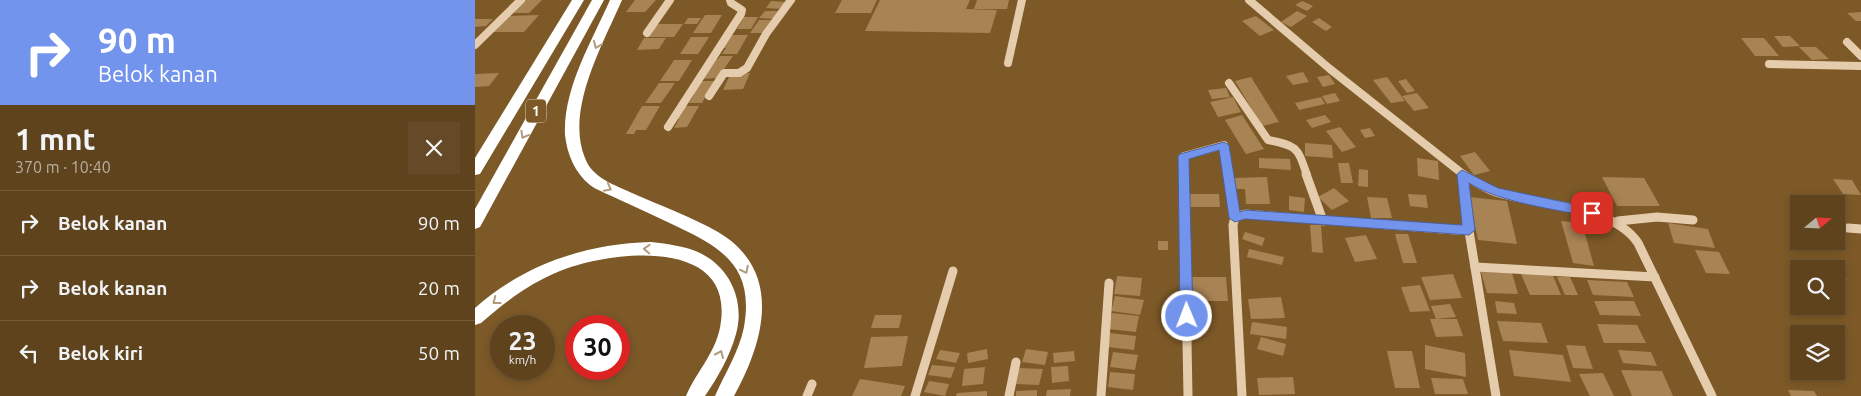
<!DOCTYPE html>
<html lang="id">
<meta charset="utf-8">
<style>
:root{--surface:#5e431d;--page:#644a26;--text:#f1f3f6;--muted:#b9b0a4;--line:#735c3b}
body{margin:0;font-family:Ubuntu,sans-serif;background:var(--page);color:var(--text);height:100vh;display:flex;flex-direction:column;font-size:19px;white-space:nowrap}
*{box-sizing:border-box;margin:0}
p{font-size:16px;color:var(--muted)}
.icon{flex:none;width:28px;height:28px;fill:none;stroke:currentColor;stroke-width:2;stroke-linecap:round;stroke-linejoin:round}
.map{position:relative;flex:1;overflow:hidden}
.drawer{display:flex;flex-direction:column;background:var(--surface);width:475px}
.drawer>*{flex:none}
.guide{background:#7394ed;color:#fff;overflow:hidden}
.needle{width:32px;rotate:71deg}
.buttons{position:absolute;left:1315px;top:195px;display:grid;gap:10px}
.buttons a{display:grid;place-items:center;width:55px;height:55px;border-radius:0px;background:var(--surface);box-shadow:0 2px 8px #0003,0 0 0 1px var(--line);font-size:25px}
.speed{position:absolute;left:15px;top:315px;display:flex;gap:10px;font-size:25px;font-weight:700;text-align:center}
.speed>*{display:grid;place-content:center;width:65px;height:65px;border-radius:50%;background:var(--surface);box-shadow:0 2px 8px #0003,0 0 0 1px var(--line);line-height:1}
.speed small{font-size:12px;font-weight:400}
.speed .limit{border:8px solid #d22;background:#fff;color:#111}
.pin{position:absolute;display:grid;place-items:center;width:42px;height:42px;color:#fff;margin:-21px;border-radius:10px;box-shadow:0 2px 8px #0006}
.me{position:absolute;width:55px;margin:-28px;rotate:359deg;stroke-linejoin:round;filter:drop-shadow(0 0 4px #0008)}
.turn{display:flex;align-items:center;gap:18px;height:105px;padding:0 15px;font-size:22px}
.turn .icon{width:65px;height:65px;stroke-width:2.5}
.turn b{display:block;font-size:35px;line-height:42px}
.round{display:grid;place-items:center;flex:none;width:52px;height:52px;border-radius:0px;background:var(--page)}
.head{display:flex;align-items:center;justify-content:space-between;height:85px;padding:0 15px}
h1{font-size:30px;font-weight:600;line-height:38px}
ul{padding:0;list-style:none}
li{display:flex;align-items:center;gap:15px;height:65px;padding:0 15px;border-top:1px solid var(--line)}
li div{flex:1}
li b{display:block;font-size:19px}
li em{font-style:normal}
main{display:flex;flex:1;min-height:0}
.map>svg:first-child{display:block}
</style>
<main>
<section class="drawer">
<div class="guide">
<div class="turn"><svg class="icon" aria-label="right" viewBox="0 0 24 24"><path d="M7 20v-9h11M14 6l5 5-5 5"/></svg><div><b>90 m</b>Belok kanan</div></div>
</div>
<div class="head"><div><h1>1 mnt</h1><p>370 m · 10:40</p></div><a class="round"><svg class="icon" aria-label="close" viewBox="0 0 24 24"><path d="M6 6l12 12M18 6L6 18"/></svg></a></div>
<ul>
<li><svg class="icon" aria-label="right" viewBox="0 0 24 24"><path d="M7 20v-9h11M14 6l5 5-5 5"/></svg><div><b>Belok kanan</b></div><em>90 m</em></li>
<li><svg class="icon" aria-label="right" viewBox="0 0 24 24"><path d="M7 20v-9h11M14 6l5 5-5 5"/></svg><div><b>Belok kanan</b></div><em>20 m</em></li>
<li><svg class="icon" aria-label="left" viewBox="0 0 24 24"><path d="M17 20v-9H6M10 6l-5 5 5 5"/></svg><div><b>Belok kiri</b></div><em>50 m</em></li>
</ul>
</section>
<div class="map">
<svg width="1386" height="396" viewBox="0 0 1386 396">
<rect width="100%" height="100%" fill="#7d5927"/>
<g fill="#a88354">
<path d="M47 0H67L54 13H34Z"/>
<path d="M160 0H181L170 12H151Z"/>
<path d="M367 0H402L396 13H360Z"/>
<path d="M405 0H495L491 9 522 10 515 33 390 31Z"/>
<path d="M502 0H534L532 9H499Z"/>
<path d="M296 1 311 2 307 9 291 8Z"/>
<path d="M827 1 838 6 832 11 820 5Z"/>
<path d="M290 11H304L298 19 284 18Z"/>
<path d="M822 11 832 16 816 27 806 22Z"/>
<path d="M1386 12V21H1381L1372 13Z"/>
<path d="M64 15 49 32H17L32 16Z"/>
<path d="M230 15H247L236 33H218Z"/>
<path d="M781 16 799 30 785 36 767 21Z"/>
<path d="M269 17H283L276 29H262Z"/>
<path d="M213 18H226L222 24H209Z"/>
<path d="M844 18 857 27 851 31 837 22Z"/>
<path d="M0 19H18L11 26 0 27Z"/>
<path d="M284 20H297L288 33H275Z"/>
<path d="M181 24H208L199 37H172Z"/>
<path d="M254 35H273L262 54H247L251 48H246Z"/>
<path d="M1299 36H1315L1325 46 1308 47Z"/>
<path d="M216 37H234L223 54H205Z"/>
<path d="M169 38H191L184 49 162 50Z"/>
<path d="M1266 38H1289L1304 56H1280Z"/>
<path d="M1324 47H1341L1354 59 1337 60Z"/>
<path d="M245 56H258L243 78 226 79 238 59H243Z"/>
<path d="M199 60H217L204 81H185Z"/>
<path d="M828 72 834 82 818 85 811 76Z"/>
<path d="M24 73 14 86 0 87V74Z"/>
<path d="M275 73 268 89 248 90 254 77H260L261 74Z"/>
<path d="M854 75 860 84 848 87 842 77Z"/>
<path d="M776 77 804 122 787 126 760 81Z"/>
<path d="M912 77 930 101 916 103 898 80Z"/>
<path d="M931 79 940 91 932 93 923 81Z"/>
<path d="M223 81H239L227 103H214L219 95H215Z"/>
<path d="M184 83H200L186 103H170Z"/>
<path d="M751 88 755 97 737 99 733 90Z"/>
<path d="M860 93 865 101 852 104 847 96Z"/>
<path d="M942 93 954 108 939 111 927 96Z"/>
<path d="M758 97 766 112 743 117 735 102Z"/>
<path d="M846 97 850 104 824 110 820 103Z"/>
<path d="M167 106H185L171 130H161L159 134H151Z"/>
<path d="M206 106H224L212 127 199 128 204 119H199Z"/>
<path d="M767 115 789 149 771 154 750 120Z"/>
<path d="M850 115 856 122 837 128 831 120Z"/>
<path d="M865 127 881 147 867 152 851 131Z"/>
<path d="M895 128 900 136 890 138 885 130Z"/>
<path d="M830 143 857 145 858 158 830 156Z"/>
<path d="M1000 152 1015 171 999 175 985 156Z"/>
<path d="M784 158 815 159 816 170 784 168Z"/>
<path d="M942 158 963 161 964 180 943 176Z"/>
<path d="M863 163H874L878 183H866Z"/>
<path d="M884 169 893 170V187L883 186Z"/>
<path d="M792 177 795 204H771L770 189H760L759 178Z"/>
<path d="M1127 177 1169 178 1185 206H1142Z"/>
<path d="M1358 179 1377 180 1386 195 1368 194Z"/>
<path d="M859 188 874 201 857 210 843 197Z"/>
<path d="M713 194H744L745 207H713Z"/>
<path d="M933 194 951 195 953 208 935 206Z"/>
<path d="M814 196 830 198 829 212 814 210Z"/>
<path d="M892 197 912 198 917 218H896Z"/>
<path d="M994 197 1032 201 1042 244 1003 240Z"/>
<path d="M1086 221 1107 223 1119 266 1098 263Z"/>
<path d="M1193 223 1233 229 1240 248 1199 243Z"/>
<path d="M835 225H846L848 253 837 252Z"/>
<path d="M770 232 790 238 787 246 767 239Z"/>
<path d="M920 234H933L942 263H928Z"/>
<path d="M891 235 902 259 880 262 870 238Z"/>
<rect x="683" y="241" width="10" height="9"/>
<path d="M774 249 809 257 807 265 772 257Z"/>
<path d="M1220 250 1244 252 1255 274 1231 273Z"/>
<path d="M1327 259 1360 261 1372 280 1361 279V269H1333Z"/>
<path d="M1006 272 1037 273 1043 294 1012 293Z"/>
<path d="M1077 273 1086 295H1055L1046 274Z"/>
<path d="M978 274 987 298 955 300 946 277Z"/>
<path d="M642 276 667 278 665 296 639 294Z"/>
<path d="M717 277H751L753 301H717Z"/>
<path d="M1082 277H1095L1103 295H1090Z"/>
<path d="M1112 280 1152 282 1159 297 1118 295Z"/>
<path d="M945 285 955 311 935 312 926 287Z"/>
<path d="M640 296 669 300 665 315 636 311Z"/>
<path d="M806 297 810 318 776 319 773 299Z"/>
<path d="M1020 301 1039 303 1042 314 1022 313Z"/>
<path d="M1119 301H1159L1166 316 1125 315Z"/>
<path d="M975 304 981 317 961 319 956 306Z"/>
<path d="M637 313 664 316 661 332 633 329Z"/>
<path d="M400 315H427L424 328H396Z"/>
<path d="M955 319H982L988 336 961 337Z"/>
<path d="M1022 321 1066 323 1073 343 1028 341Z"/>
<path d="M777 322 812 327 811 339 775 334Z"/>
<path d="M1122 324 1162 325 1171 343H1129Z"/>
<path d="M635 333 661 336 659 350 633 347Z"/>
<path d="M433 336 427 366 389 368 396 337Z"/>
<path d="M786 337 811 344 808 356 782 349Z"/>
<path d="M950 345 990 353 991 377 950 369Z"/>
<path d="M1091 345 1110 346 1118 369 1098 368Z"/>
<path d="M512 349 513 359 493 363 492 353Z"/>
<path d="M551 349 573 352 570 365 547 362Z"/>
<path d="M465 350 485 353 481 363 461 359Z"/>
<path d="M1034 350 1088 355 1096 382 1039 376Z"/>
<path d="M1143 350 1176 352 1182 366 1148 363Z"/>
<path d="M599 351 600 361 579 363 578 353Z"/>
<path d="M912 351H937L945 388H920Z"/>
<path d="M638 352 663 355 660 370 635 367Z"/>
<path d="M457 365 480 367 476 378 453 375Z"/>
<path d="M593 366 594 381 577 383 576 367Z"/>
<path d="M510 367 508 384 487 386 489 369Z"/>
<path d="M542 368 568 369 564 385 539 384Z"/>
<path d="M1146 370 1187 371 1198 396H1157Z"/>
<path d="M635 372 660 374 658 390 633 387Z"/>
<path d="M1128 373 1139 396H1115L1104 374Z"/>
<path d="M818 377 820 394 784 395 782 378Z"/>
<path d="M956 378 988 379 993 394H960Z"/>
<path d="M385 379 430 386 426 396H377Z"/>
<path d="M454 381 474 384 470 396 449 392Z"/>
<path d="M596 389 595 396H571L572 390Z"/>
<path d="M562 390V396H541V391Z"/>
<path d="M1313 390 1339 391 1342 396H1316Z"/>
<path d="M512 391V396H481L482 393Z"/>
</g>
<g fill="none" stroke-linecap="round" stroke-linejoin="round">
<g stroke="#e5ccad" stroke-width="8">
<path d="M774 0 855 69 989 175"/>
<path d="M172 33 195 0"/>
<path d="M1372 42 1386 56"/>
<path d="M0 45 46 0"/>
<path d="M533 63 547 0"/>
<path d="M1294 64 1386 66"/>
<path d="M754 83 793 140C823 146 822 147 832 175"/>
<path d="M234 96 249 73H264L272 68 291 34 316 0"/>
<path d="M193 127 266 14 267 10 256 3 255 0"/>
<path d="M709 175V156L749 145 754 175"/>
</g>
<g stroke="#e5ccad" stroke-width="9">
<path d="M709 174 713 396"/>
<path d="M753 174 760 217"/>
<path d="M831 174 848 221"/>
<path d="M987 174C998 180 1009 188 1021 192 1064 206 1137 204 1163 243L1237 396"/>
<path d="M987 174 994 231 1021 396"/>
<path d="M1143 221 1182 217 1218 220"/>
<path d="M1373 228 1386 229"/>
<path d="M1000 267 1180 277"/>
<path d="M332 396 337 384"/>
<path d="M440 396 478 271"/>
<path d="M534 396 541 362"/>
<path d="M626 396 634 283"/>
<path d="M767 396 758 225 760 217 770 214 994 231"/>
</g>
<g fill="#fff" fill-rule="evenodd">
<path d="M97 0H109L5 174 0 175V158Z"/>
<path d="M117 0H129L5 227 0 229V209Z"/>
<path d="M135 0H147C128 44 90 110 110 158 117 178 140 185 157 193 186 206 217 217 243 232 309 271 289 342 259 396H240C250 373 264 352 269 327 279 269 250 249 203 227 184 218 165 209 145 200 136 195 123 191 115 185 100 173 92 154 90 135 88 88 117 41 135 0Z"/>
<path d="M176 242C193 244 210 246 225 253 256 268 270 302 261 334 255 356 243 377 230 396H211C222 370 243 351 246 321 257 236 134 251 85 271 55 283 30 302 6 323L0 325V308C50 264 110 244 176 242Z"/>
</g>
</g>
<defs><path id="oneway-chevron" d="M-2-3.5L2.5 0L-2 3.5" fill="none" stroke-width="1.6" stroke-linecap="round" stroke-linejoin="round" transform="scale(1.25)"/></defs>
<g stroke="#b19b7d">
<use href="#oneway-chevron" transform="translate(122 45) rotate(113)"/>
<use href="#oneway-chevron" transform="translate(49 135) rotate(119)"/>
<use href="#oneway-chevron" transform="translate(133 188) rotate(28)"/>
<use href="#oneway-chevron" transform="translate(172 249) rotate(-178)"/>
<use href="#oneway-chevron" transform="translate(270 270) rotate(63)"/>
<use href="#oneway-chevron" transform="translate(21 301) rotate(142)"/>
<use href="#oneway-chevron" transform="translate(245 354) rotate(-66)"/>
</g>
<path fill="#7394ed" stroke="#4b609a" d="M749 142 754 145 765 212 770 210 987 225 982 174 987 170 1023 188 1117 208 1122 213 1117 217C1079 209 1026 203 994 183L1000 230 994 235 770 219 760 222 754 218 744 150 714 159 718 316 716 320 712 322 707 320 705 316 703 156 705 154Z"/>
<g text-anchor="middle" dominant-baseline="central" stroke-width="5" stroke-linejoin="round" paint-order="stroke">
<rect fill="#7d5927" stroke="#d8cdbe" stroke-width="1" x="51" y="99.5" width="20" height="23" rx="4"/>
<g font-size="14" font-weight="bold" fill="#fff">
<text x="61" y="111">1</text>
</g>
</g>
</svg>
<div class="buttons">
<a><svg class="needle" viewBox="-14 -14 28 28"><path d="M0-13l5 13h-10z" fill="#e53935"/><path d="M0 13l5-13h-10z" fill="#b9b0a4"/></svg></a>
<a><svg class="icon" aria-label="search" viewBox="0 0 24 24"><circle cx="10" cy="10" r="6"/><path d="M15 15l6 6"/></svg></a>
<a><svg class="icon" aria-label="layers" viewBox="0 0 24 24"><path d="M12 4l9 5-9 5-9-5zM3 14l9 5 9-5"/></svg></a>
</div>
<div class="speed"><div>23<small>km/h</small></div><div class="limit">30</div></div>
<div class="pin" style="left:1117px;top:213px;background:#d93025"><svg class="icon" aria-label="arrive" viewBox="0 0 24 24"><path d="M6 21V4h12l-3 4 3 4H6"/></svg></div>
<svg class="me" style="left:712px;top:316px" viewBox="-20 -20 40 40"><circle r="17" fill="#7394ed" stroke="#fff" stroke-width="3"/><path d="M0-11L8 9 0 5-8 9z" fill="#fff"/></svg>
</div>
</main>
